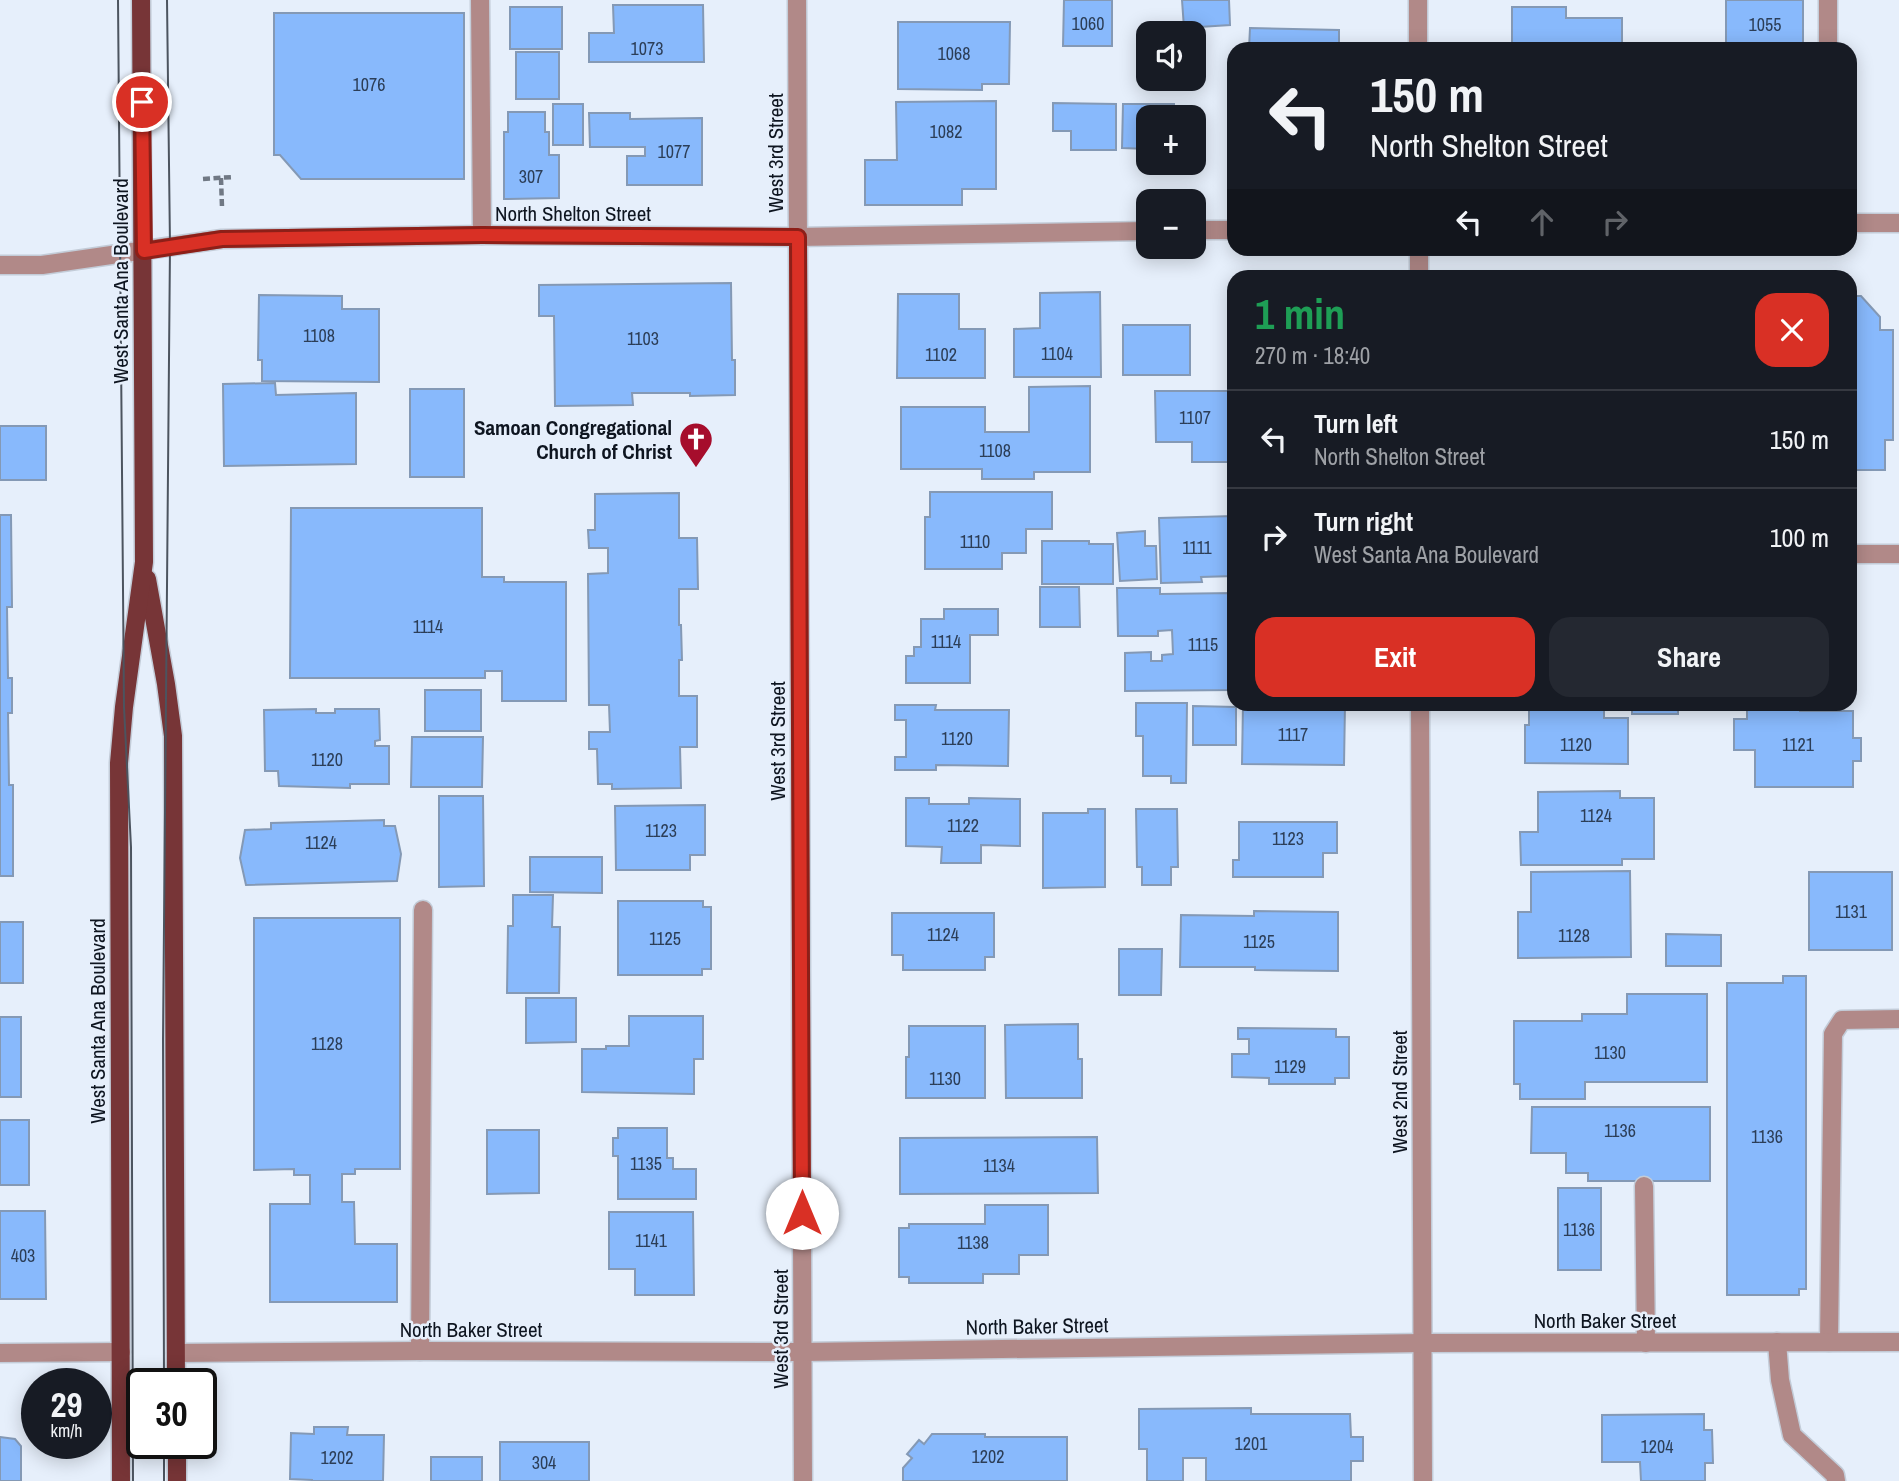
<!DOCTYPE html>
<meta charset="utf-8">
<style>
:root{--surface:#171b24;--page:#242831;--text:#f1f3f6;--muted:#9ea1a6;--line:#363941;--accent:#d93025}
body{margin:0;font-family:"Archivo Narrow",sans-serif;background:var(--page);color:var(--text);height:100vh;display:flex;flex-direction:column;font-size:26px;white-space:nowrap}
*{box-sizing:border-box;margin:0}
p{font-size:23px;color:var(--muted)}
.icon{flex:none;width:38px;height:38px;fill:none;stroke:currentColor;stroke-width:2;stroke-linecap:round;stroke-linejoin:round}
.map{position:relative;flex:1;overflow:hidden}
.sheet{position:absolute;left:1227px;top:270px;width:630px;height:441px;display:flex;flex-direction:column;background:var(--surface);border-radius:21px;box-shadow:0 4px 18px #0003}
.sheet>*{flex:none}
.top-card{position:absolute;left:1227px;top:42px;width:630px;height:214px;border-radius:21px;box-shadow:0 4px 18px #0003;background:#171b24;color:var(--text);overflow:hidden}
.tools{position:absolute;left:1136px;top:21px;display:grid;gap:14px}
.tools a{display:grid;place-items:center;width:70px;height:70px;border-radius:14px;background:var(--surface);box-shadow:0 4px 18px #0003;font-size:35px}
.speed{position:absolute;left:21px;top:1368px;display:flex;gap:14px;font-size:35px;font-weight:700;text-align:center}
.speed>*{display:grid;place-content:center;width:91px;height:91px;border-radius:50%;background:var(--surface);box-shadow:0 4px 18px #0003;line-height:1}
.speed small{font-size:18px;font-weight:400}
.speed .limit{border:4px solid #111;border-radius:10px;background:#fff;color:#111}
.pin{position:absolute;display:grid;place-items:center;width:60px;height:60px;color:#fff;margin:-30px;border:4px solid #fff;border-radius:50%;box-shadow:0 2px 7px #0007}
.me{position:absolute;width:77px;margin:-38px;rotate:0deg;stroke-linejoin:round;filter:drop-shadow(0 0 5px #0008)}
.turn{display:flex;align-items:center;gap:24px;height:147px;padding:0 28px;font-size:32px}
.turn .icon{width:91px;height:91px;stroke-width:2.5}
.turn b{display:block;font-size:49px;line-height:60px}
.lanes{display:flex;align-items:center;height:66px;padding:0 28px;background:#0003;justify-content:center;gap:35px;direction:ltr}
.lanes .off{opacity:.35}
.round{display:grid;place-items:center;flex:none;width:74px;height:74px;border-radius:21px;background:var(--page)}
.headline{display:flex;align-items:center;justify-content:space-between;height:119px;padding:0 28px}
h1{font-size:42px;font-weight:700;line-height:52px;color:#1e9e55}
.button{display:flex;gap:14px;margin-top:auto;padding:14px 28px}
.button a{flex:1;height:80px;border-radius:21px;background:var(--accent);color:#fff;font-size:28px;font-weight:700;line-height:80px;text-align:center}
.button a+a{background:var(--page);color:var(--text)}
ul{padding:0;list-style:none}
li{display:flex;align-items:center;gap:21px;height:98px;padding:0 28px;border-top:2px solid var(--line)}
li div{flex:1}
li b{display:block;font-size:26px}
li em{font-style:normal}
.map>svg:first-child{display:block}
</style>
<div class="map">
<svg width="1899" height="1481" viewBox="0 0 1899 1481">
<rect width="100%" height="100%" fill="#e6effb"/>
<g fill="#88b9fc" stroke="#8499b5" stroke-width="2">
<path d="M1064 0H1112V46H1063Z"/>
<path d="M1182 0H1229L1230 25 1184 28Z"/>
<rect x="1726" y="0" width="77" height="49"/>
<path d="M613 5H703L704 62H589V33H614Z"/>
<rect x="510" y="7" width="52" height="42"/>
<path d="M1512 7H1566V18H1622V49H1512Z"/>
<path d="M274 13H464V179H301L280 155H274Z"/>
<path d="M898 22H1010L1009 84H982V90L898 89Z"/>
<path d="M1250 28 1339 30V49H1249Z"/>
<rect x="516" y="52" width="43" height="47"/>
<path d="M996 101V189H962V205H865V160H897L896 102Z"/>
<path d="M1053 103 1116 104V150H1071V131H1053Z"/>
<rect x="553" y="104" width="30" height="41"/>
<path d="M1123 104H1174V117H1148V149L1122 148Z"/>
<path d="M508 112H545V132H549V155H559V198L504 199V132H508Z"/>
<path d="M589 113H630V119L702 118V185H627V156H645V147H590Z"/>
<path d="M731 283 732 360H735V395L690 396V393H632L633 405 555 406 554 316H539V285Z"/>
<path d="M1100 292 1101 377H1014V329L1040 328V293Z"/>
<path d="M898 294H959V329H985V378H897Z"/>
<path d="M259 295 342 296V309H379V382L262 381V360H258Z"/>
<path d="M1850 296H1861L1880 317V330H1893V440H1885V470H1850Z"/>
<rect x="1123" y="325" width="67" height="50"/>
<path d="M275 383 276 395 356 393V464L224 466 223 384Z"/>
<path d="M1090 386V472H1034V479H982V469H901V407H985V432H1029V387Z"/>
<rect x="410" y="389" width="54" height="88"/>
<path d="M1155 391H1234V462H1192V442H1156Z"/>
<rect x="0" y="426" width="46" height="54"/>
<path d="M930 492H1052V529H1026V553H1002V569H925V517H930Z"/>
<path d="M679 493V538H697L698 589H679V625H681L682 660H679V696H697V747H680L681 788 612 789V784H598L597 749H589V732H610L609 705H589L588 574 608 573V548H589L588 530H595V494Z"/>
<path d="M291 508H482V577H504V582H566V701H502V671H485V678H290Z"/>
<path d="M0 515H11L12 607H7L8 678H12V713H8L9 785H13V876H0Z"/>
<path d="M1234 516V576L1201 577 1202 582 1161 583 1159 518Z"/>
<path d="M1145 531V546H1156L1157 579 1120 581 1117 533Z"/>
<path d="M1042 541H1089V544H1113V584H1042Z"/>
<path d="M1040 587H1079L1080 627H1040Z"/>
<path d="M1117 588H1160V594L1234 593V690L1125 691V653L1151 652V661H1162V655L1173 654 1172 630 1158 631V636H1118Z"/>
<path d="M944 609H998V635H970V683H906V656H914V647H921V619H944Z"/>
<rect x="425" y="690" width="56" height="41"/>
<path d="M1136 703H1187L1186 783H1171V776H1143V736H1136Z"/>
<path d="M1243 704H1345L1344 765 1242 764Z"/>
<path d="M1529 704H1604V718H1628V764L1525 763V725H1529Z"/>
<rect x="1632" y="704" width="46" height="10"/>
<path d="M1747 704H1800V711H1853V738H1861V761H1853V787H1755V750H1734V719H1747Z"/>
<path d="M895 705H936L935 710H1009L1008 766 936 765V770H895V757H906V720H895Z"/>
<path d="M1193 706 1236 707V745H1193Z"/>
<path d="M316 709V713H335V709H379L380 740 375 741V746H389V784H350V788L279 786 278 771H265L264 710Z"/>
<path d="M412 737H483L482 787H411Z"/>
<path d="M1620 791V798H1654V859H1622V865H1521L1520 832H1538V792Z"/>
<path d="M439 796H483L484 886 439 887Z"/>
<path d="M906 798H929V804H969V798L1020 799V846L981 845V863H941L942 847 906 846Z"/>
<path d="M705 805V855H690V870H616L615 806Z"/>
<path d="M1088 809H1105V887L1043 888V813H1088Z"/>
<path d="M1136 809H1177L1178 867H1171V885H1142V867H1137Z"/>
<path d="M384 820V826H395L401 854 397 881 246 885 240 858 245 830 271 829V823Z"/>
<path d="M1239 822H1337V853H1323V877H1233V860H1239Z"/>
<path d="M530 857H602V893L530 892Z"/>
<path d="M1630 871 1631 957 1518 958V912H1531V872Z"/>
<rect x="1809" y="872" width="83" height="78"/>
<path d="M513 895H553L552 927H560L559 993H507L508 926H513Z"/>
<path d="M618 901H703V907H711V969H702V975H618Z"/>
<path d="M1254 911 1338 912V971L1255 970V967H1180L1181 915 1254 916Z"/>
<path d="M892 913H994V957H985V970H903V955H892Z"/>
<path d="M254 918H400V1169H355V1174H342V1202H354L355 1244H397V1302H270V1204H310V1175H294V1169L254 1170Z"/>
<rect x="0" y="922" width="23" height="61"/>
<path d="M1666 934 1721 935V966H1666Z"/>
<path d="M1119 949H1162L1161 995H1119Z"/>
<path d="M1783 976H1806V1289H1799V1295H1727V983H1783Z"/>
<path d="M1627 994H1707V1082H1585V1099H1520V1084H1514V1021H1582V1014H1627Z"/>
<path d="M526 998H576V1042L526 1043Z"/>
<path d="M629 1016H703V1059H694V1094L582 1092V1049H606V1046H629Z"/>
<rect x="0" y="1017" width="21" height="80"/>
<path d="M1078 1024V1059H1082V1098H1006L1005 1025Z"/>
<path d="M909 1026H985V1098H906V1057H909Z"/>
<path d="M1238 1028 1336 1029V1037H1349V1078H1335V1084H1269V1078L1232 1077V1054H1249V1039H1238Z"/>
<path d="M1532 1107H1710V1181H1588V1173H1566V1153H1531Z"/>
<rect x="0" y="1120" width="29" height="65"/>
<path d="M618 1128H667V1158H673V1169H696V1199H618V1156H613V1138H618Z"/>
<path d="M487 1130H539V1193L487 1194Z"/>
<path d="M1097 1137 1098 1193 900 1194V1138Z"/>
<rect x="1558" y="1188" width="43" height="82"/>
<path d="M985 1205H1048V1255H1019V1274H983V1283H909V1277H899V1228H909V1224H985Z"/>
<path d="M0 1211H45L46 1299H0Z"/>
<path d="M609 1212H693L694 1295H635V1269H609Z"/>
<path d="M1251 1408V1414H1350L1351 1437H1363V1461H1351V1481H1206V1458H1183V1481H1147V1449H1139V1409Z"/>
<path d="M1704 1414V1430H1712L1713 1463H1705V1481H1641L1640 1462H1602V1415Z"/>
<path d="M314 1427H348L347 1435H384L383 1481H312V1480L290 1479 291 1433 314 1434Z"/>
<path d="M932 1434H985V1437H1067V1481H903V1468L912 1458 907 1454 919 1440 924 1444Z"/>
<path d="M0 1437 15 1439 21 1446V1481H0Z"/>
<rect x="500" y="1442" width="89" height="39"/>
<rect x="431" y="1457" width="51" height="24"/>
</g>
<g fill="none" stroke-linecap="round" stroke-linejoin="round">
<g stroke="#c3ccd8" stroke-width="21">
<g id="minor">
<path d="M480 0 482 235"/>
<path d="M797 0 803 1481"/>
<path d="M1418 0V49"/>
<path d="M1828 49V0"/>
<path d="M1850 223H1899"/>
<path d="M1194 230H1234"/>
<path d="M1419 248V276"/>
<path d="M0 265H42L222 239 482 235 798 237 1148 231"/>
<path d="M1850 554H1899"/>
<path d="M1420 704 1423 1481"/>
<path d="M1644 1186 1646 1343"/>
<path d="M1777 1342 1780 1380 1792 1435 1835 1475 1836 1481"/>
<path d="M1829 1342 1833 1034 1842 1020 1899 1019"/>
<path d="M420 1351 423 910"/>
<path d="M0 1353 121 1352"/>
<path d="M176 1353 420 1351 803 1352 1422 1343 1899 1342"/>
</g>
</g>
<g stroke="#c3ccd8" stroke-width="21">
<g id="major">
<path d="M147 579 166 684 173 736 176 1384"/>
<path d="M177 1444V1481"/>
<path d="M121 1481 119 763 124 707 144 562 141 0"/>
</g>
</g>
<g stroke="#707884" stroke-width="4.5" stroke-dasharray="7 3.5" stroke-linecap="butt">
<path d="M221 178 222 207"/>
<path d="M203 179 233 177"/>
</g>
<use href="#minor" stroke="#b18988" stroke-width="18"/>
<use href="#major" stroke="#773537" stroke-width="18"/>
<g stroke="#4c545f" stroke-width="2">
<path d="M118 0 124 707 131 847 133 1481"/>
<path d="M164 1384 163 1040 170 246 167 0"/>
<path d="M164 1444V1481"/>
</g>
</g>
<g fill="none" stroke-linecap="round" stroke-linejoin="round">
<g stroke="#8d1f18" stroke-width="18">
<path id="route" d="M142 102 144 251 222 239 482 235 798 237 802 1213"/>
</g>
<use href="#route" stroke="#d93025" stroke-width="12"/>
</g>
<defs>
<g id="church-pin" transform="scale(1.75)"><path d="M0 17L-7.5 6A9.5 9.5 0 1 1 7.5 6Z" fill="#a60d2c" stroke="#e6effb"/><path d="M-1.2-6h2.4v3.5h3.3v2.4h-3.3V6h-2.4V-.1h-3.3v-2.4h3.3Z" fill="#fff"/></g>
</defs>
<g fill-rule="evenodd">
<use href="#church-pin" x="696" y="439"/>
</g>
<g text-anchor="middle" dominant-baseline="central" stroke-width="5" stroke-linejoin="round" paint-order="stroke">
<g font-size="18" fill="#2c3e57">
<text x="1088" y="23">1060</text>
<text x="1765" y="24">1055</text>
<text x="647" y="48">1073</text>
<text x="954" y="53">1068</text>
<text x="369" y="84">1076</text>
<text x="946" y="131">1082</text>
<text x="674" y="151">1077</text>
<text x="531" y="176">307</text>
<text x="319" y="335">1108</text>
<text x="643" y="338">1103</text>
<text x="1057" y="353">1104</text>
<text x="941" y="354">1102</text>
<text x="1195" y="417">1107</text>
<text x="995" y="450">1108</text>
<text x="975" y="541">1110</text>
<text x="1197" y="547">1111</text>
<text x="428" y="626">1114</text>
<text x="946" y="641">1114</text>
<text x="1203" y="644">1115</text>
<text x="1293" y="734">1117</text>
<text x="957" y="738">1120</text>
<text x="1576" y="744">1120</text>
<text x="1798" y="744">1121</text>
<text x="327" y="759">1120</text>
<text x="1596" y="815">1124</text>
<text x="963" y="825">1122</text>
<text x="661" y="830">1123</text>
<text x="1288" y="838">1123</text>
<text x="321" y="842">1124</text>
<text x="1851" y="911">1131</text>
<text x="943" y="934">1124</text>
<text x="1574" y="935">1128</text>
<text x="665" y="938">1125</text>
<text x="1259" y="941">1125</text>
<text x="327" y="1043">1128</text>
<text x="1610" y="1052">1130</text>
<text x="1290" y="1066">1129</text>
<text x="945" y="1078">1130</text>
<text x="1620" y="1130">1136</text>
<text x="1767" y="1136">1136</text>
<text x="646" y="1163">1135</text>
<text x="999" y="1165">1134</text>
<text x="1579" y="1229">1136</text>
<text x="651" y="1240">1141</text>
<text x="973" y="1242">1138</text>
<text x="23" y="1255">403</text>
<text x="1251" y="1443">1201</text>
<text x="1657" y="1446">1204</text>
<text x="988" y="1456">1202</text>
<text x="337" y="1457">1202</text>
<text x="544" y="1462">304</text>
</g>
<g font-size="21" fill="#0e1520" stroke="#e6effb">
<text transform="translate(775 153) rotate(-90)">West 3rd Street</text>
<text x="573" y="213">North Shelton Street</text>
<text transform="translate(120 281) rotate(-90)">West Santa Ana Boulevard</text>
<text transform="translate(777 741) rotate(-90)">West 3rd Street</text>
<text transform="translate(97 1021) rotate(-90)">West Santa Ana Boulevard</text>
<text transform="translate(1399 1092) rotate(-90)">West 2nd Street</text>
<text x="1605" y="1320">North Baker Street</text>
<text transform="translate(1037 1326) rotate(-1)">North Baker Street</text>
<text x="471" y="1329">North Baker Street</text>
<text transform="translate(780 1329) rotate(-90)">West 3rd Street</text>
</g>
<g font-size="21" font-weight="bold" fill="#0e1520" stroke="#e6effb" text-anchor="end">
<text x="672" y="427">Samoan Congregational<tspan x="672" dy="24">Church of Christ</tspan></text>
</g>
</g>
</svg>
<div class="tools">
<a><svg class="icon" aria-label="sound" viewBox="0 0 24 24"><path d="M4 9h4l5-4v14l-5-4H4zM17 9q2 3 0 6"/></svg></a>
<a>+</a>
<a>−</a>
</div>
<div class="speed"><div>29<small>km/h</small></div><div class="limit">30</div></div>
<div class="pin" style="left:142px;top:102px;background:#d93025"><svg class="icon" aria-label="arrive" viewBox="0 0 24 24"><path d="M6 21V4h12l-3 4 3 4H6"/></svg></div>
<svg class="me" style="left:802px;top:1213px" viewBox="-20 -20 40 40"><circle r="19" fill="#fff"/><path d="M0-13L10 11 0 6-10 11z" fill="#d93025"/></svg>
<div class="top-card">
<div class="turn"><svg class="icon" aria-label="left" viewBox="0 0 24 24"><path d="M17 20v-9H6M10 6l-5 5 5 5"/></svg><div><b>150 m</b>North Shelton Street</div></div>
<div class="lanes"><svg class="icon" aria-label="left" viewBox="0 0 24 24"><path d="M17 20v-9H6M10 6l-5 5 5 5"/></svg><svg class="icon off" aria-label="ahead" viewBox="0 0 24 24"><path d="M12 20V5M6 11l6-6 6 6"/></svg><svg class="icon off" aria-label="right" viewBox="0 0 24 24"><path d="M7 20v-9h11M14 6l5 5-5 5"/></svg></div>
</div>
<section class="sheet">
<div class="headline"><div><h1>1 min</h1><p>270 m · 18:40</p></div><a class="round" style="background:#d93025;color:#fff"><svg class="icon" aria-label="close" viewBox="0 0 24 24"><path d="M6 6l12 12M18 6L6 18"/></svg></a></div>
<ul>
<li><svg class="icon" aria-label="left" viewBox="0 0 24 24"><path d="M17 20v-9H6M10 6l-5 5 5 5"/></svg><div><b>Turn left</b><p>North Shelton Street</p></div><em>150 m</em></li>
<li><svg class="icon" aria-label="right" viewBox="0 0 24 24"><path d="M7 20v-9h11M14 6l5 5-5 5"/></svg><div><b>Turn right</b><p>West Santa Ana Boulevard</p></div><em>100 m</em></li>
</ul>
<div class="button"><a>Exit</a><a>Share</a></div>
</section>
</div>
